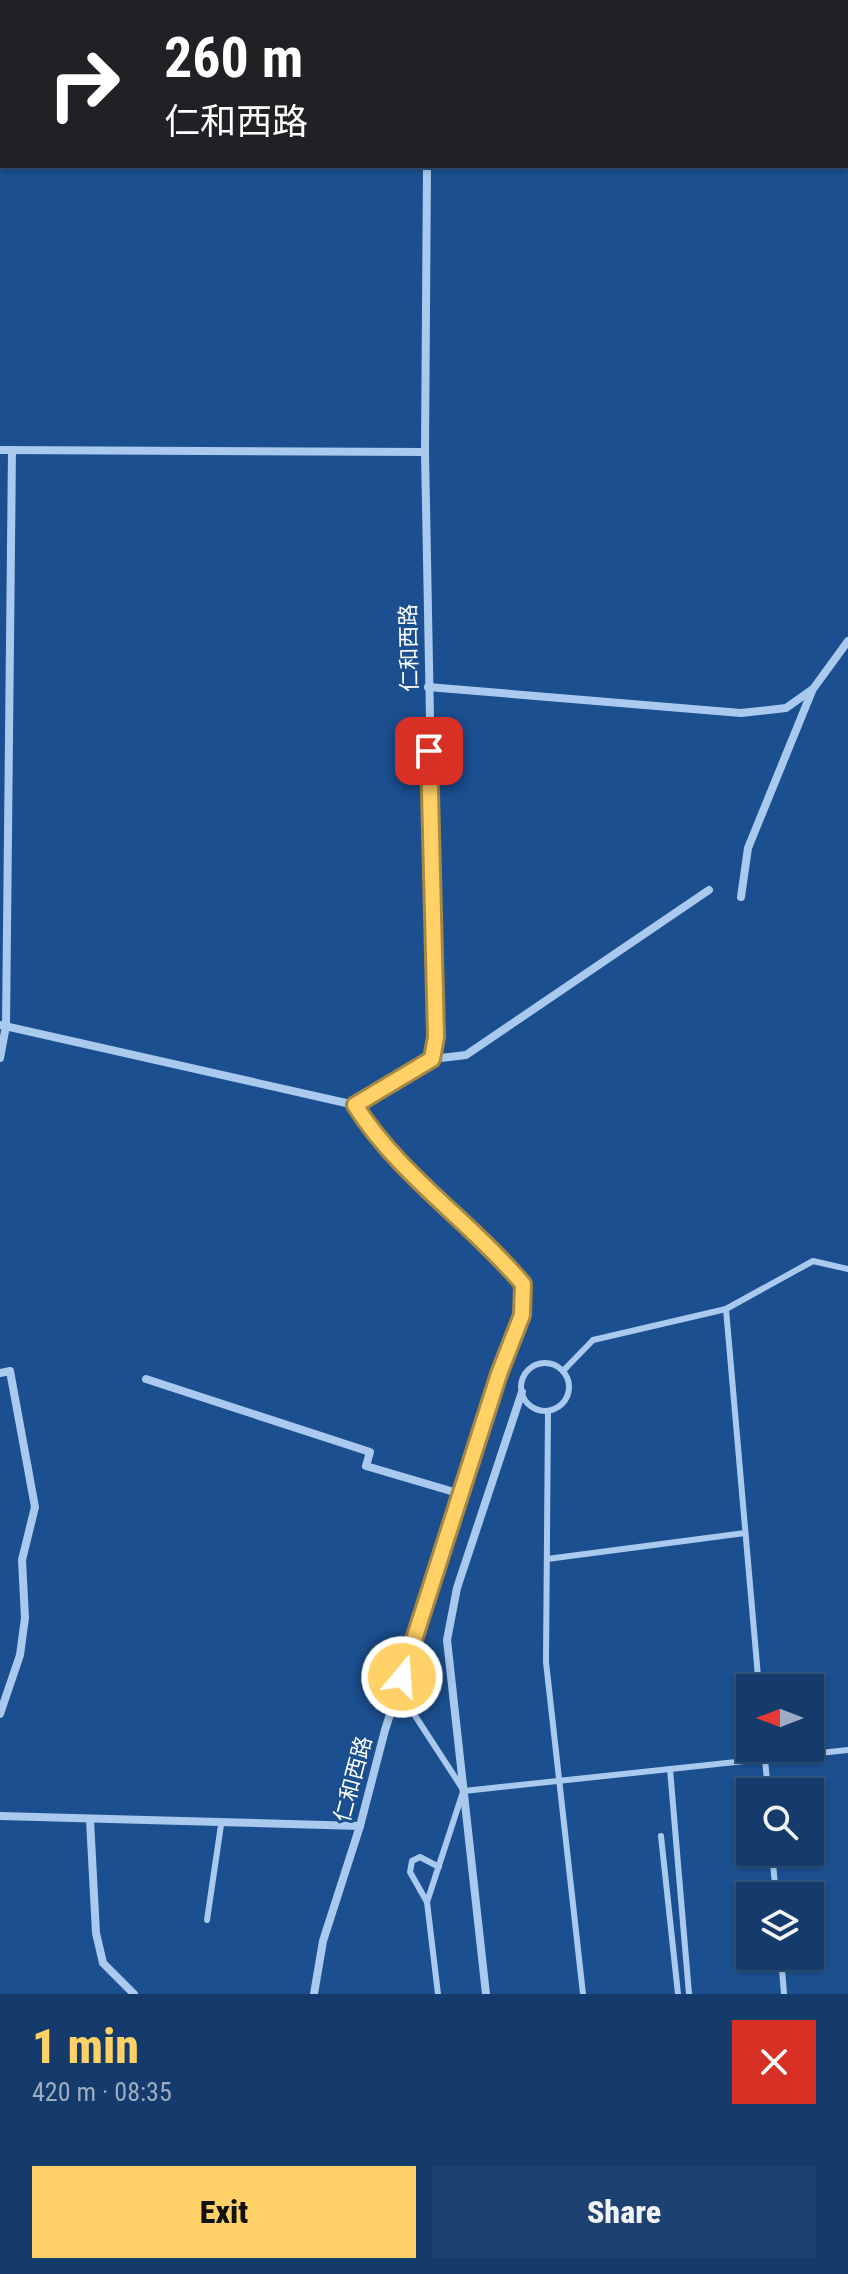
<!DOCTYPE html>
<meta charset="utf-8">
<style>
:root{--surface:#143b6b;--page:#1d4271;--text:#f1f3f6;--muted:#9dadc1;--line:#33557e;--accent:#ffd166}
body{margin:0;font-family:"Roboto Condensed","Noto Sans SC",sans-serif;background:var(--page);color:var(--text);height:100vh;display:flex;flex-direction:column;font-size:30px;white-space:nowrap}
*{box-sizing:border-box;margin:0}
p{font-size:26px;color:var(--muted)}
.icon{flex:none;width:44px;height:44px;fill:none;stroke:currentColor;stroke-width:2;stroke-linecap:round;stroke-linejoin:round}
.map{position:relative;height:1994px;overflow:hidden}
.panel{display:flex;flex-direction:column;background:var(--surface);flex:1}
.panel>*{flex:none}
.hud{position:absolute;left:0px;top:0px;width:848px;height:168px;box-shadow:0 2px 6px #0004,0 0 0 2px var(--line);background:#202124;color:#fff;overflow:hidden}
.needle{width:52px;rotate:270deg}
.fabs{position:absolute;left:736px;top:1674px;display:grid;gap:16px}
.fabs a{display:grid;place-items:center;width:88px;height:88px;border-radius:0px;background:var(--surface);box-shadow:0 2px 6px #0004,0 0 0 2px var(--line);font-size:40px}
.pin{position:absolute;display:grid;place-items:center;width:68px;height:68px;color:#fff;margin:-34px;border-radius:16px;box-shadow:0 4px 12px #0006}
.me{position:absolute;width:88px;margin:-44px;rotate:18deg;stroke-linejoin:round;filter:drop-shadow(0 0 6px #0008)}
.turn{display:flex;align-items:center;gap:28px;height:168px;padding:0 32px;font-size:36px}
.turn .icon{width:104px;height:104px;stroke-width:2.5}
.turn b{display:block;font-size:56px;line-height:68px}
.round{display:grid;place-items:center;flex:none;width:84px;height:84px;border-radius:0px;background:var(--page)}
.head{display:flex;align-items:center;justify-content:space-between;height:136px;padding:0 32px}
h1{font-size:48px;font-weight:800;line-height:60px;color:var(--accent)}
.action{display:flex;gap:16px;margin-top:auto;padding:16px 32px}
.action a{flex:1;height:92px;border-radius:0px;background:var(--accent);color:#111;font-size:32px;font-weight:800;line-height:92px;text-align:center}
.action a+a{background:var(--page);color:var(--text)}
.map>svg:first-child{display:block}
</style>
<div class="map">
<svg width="848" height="1994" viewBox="0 0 848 1994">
<rect width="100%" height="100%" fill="#1b4f8f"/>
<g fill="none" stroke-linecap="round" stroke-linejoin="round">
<g stroke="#a9c9ee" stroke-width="6">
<path d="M726 1309 759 1688"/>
<circle cx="545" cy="1387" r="24"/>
<path d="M563 1371 593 1340 726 1309 813 1261 848 1269"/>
<path d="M548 1411 546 1662 583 1994"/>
<path d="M547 1559 745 1533"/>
<path d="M412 1711 464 1791"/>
<path d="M764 1748 768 1792"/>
<path d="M670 1769 689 1994"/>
<path d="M464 1791 848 1750"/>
<path d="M661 1836 678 1994"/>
<path d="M772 1852 776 1896"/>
<path d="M427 1902 410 1872 412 1861 420 1857 439 1867"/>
<path d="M207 1920 221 1825"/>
<path d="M781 1956 784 1994"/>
<path d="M438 1994 427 1902 462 1795"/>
</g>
<g stroke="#a9c9ee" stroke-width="8">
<path d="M428 2V0"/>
<path d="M0 450 425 452"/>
<path d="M428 687 741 713 786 708 813 689 848 641"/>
<path d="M741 897 748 848 812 691"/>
<path d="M0 1025 355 1105"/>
<path d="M0 1058 6 1026 12 450"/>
<path d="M432 1059 466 1055 709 890"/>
<path d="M0 1373 10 1371 35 1507 22 1560 25 1618 20 1655 0 1714"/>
<path d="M146 1379 370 1452 366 1466 461 1494"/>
<path d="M0 1816 360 1826"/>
<path d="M90 1820 96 1933 103 1963 134 1994"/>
<path d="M314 1994 323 1941 360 1826 385 1730 499 1374 522 1315 523 1284C470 1223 398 1174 355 1105L432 1059 436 1037 425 452 427 166"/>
<path d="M486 1994 447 1640 457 1588 522 1392"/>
</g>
</g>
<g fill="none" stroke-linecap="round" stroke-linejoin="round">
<g stroke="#a68842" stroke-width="20">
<path id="route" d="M402 1677 499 1374 522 1315 523 1284C471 1222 398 1174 355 1105L432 1059 436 1037 429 751"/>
</g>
<use href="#route" stroke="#ffd166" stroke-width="14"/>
</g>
<g text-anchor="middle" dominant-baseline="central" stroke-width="6" stroke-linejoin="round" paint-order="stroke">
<g font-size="22" fill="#fff" stroke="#1b4f8f">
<text transform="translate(409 648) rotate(-91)">仁和西路</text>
<text transform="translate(353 1779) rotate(-75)">仁和西路</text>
</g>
</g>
</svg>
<div class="fabs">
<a><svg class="needle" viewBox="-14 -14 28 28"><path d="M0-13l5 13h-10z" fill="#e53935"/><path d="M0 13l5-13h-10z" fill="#9dadc1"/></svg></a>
<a><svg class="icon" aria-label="search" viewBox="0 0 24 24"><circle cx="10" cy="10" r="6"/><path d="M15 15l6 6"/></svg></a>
<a><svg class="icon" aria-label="layers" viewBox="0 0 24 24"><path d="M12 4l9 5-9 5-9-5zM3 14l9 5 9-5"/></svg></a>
</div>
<div class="pin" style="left:429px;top:751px;background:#d93025"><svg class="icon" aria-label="arrive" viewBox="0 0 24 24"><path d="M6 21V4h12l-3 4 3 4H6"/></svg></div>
<svg class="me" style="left:402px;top:1677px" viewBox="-20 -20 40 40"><circle r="17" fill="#ffd166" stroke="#fff" stroke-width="3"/><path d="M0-11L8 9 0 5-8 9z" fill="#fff"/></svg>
<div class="hud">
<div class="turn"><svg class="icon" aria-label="right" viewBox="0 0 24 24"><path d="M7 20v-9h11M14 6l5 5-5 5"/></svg><div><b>260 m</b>仁和西路</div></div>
</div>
</div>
<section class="panel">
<div class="head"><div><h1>1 min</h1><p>420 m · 08:35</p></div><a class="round" style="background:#d93025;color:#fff"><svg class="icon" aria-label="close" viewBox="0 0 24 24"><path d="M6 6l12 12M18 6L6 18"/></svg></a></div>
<div class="action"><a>Exit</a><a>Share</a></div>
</section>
